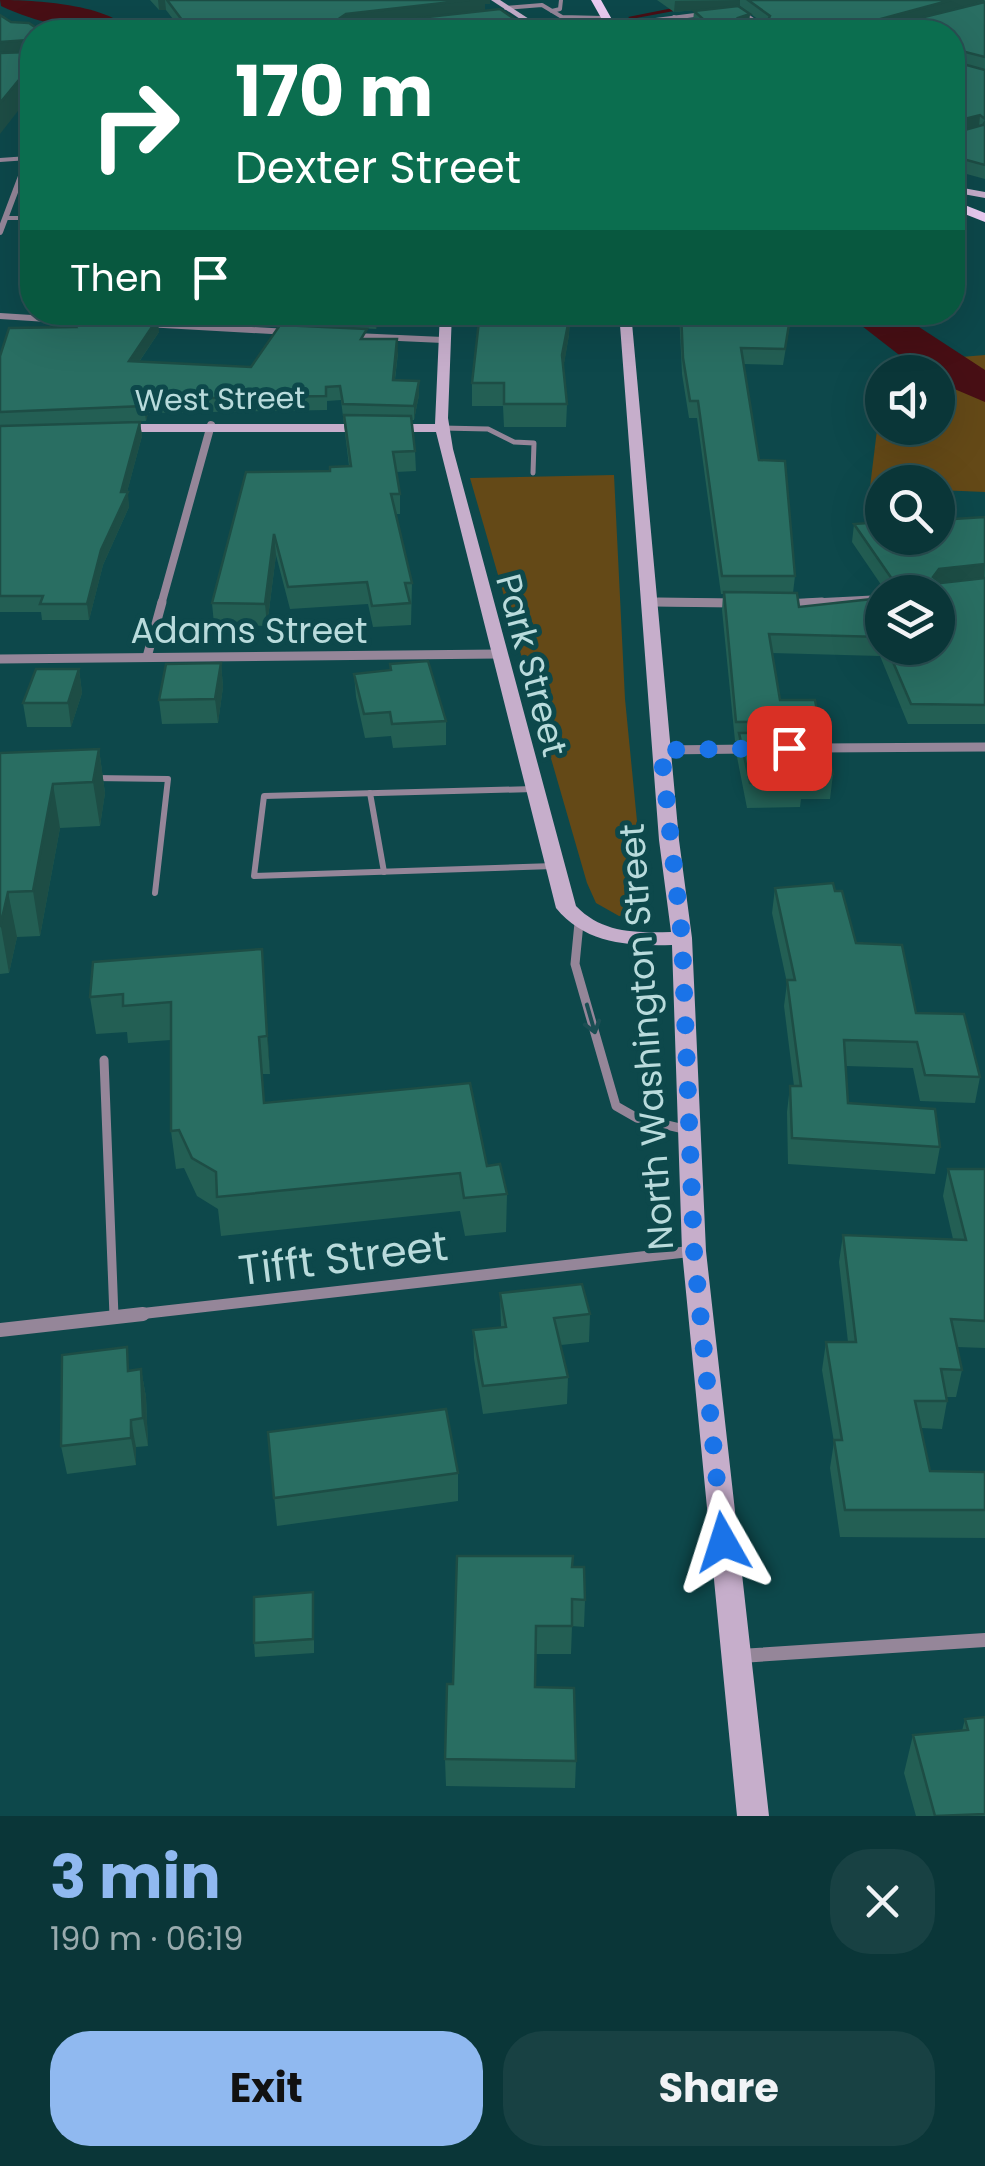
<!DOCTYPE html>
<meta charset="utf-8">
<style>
:root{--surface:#0a3638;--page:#184143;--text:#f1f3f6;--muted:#99abae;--line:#2a5053;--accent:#90b9f0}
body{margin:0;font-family:Poppins,sans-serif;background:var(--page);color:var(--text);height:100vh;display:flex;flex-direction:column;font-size:38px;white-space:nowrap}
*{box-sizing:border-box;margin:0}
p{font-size:32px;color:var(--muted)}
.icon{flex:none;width:55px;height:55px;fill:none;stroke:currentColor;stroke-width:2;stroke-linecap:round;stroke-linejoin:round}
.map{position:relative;height:1816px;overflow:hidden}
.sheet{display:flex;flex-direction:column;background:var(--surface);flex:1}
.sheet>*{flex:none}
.top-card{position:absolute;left:20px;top:20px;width:945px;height:305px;border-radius:40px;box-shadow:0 10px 40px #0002,0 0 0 2px var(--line);background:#0b6e4f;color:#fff;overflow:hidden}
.buttons{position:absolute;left:865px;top:355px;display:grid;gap:20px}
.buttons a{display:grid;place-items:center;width:90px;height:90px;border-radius:50%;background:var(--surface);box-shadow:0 10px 40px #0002,0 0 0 2px var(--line);font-size:50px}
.pin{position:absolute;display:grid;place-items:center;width:85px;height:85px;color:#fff;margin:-42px;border-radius:20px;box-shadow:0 5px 15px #0006}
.me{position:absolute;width:110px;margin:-55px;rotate:354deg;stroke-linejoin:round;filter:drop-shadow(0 0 8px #0008)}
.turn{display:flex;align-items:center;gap:35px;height:210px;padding:0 50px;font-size:45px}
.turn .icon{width:130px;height:130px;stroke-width:2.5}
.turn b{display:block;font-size:70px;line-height:85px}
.then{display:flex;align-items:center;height:95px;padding:0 50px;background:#0003;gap:20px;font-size:38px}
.round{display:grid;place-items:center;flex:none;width:105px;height:105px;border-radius:40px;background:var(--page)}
.overview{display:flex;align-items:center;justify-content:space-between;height:170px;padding:0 50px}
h1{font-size:60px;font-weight:700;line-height:75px;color:var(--accent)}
.primary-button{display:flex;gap:20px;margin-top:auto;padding:20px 50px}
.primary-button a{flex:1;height:115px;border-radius:40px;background:var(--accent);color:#111;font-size:40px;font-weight:700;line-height:115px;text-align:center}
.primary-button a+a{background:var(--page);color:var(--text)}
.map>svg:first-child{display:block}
</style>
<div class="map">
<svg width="985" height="1816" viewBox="0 0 985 1816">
<rect width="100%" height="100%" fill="#0d484b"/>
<g fill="#644917">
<path d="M985 355V492L938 490V482L870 487 882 389V428H938V372H894L901 362Z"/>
<path d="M614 475 625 699 646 913 619 916 596 903 587 883 470 478Z"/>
</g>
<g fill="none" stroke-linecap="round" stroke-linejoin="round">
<path fill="#480f15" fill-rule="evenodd" d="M688 5 690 8 631 19 628 17Z"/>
<g fill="#480f15" fill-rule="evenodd">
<path d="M0 0C33 0 111 4 131 32 91 34 38 24 1 6Z"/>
<path d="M844 312H896L985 370V402L938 382V372H921Z"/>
</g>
<g stroke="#958699" stroke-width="4">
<path d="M506 8 542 5 562 17 603 18"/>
<path d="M552 11 560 9 561 0"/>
<path d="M674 17 696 30 676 32"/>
<path d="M608 26 703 14"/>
<path d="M742 32 764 28 745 14"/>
<path d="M0 160 28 158"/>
<path d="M5 218H32"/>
</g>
<path stroke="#958699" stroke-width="5" d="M442 428 488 429 514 442 534 443 533 473"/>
<g stroke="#958699" stroke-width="6">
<path d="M94 778 168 779 155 893"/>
<path d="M534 789 264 796 254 876 554 866"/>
<path d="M370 793 384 872"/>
</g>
<g stroke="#958699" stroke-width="9">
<path d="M579 923 575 964 616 1106 637 1118 688 1130"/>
<path d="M104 1060 114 1316"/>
</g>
<path stroke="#958699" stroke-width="5" d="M28 158 32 146"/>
<g stroke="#958699" stroke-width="6">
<path d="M0 232 29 155"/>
<path d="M0 316 79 321"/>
<path d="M146 324 289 332"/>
<path d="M355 336 443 340"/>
</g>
<g stroke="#958699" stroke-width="8">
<path d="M649 602 733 603"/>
<path d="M785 604 882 599"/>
<path d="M161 605 211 425"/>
</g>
<g stroke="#958699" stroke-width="9">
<path d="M658 602 733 603"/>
<path d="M785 604 822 602"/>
<path d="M147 657 162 602"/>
<path d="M0 659 499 654"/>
<path d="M817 748 985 747"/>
<path d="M661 750 750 749"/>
</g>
<path stroke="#958699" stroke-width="11" d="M121 1316 694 1251"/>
<g stroke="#958699" stroke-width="14">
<path d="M0 1330 143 1314"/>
<path d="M740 1656 985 1640"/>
</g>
<g fill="#c6aecb" fill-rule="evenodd">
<path d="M491 0H500L549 32H540Z"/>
<path d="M952 186 985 192V198L952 192Z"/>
<path d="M440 312H452L448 418 453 449 576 906C602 933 635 933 671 932L659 840 619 312H631L679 840 692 938 706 1251 769 1816H737L682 1251 672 945C629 946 585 944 556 908L436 432H117L110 428 117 424H435Z"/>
</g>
<g fill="#ebccf2" fill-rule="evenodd">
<path d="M591 0H601L619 32H609Z"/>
<path d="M952 200 985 213V222L952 209Z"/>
</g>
</g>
<g fill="#235f54">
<path d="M150 0H490V4H485V10L533 32H183L166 10H159Z"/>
<path d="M657 0H985V2L937 14 985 2V70L952 61 697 25 693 22 694 11 749 25 763 23 740 6 674 12Z"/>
<path d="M952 61 985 70V179L952 170Z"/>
<path d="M63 312H154L149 317Z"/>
<path d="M289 312H387L376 329 290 325Z"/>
<path d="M679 312H792L783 365 743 364 759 460 795 576 793 593 799 607 882 598V648H938V592H886L852 542 854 524 985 517V724H908L880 656 772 653 780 700 819 721 818 733 833 774 830 799H801L800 807 747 808 737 757 739 741H735L722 610 723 594H721L697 418H689L682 374Z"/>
<path d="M66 313 159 332 139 362 251 367 368 339 398 353 395 380 419 381V395L414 420H411L415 451 416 471 396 472 400 494V514H396L412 583 411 625 373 627 368 604 290 609 276 555 267 626 214 624 212 603 330 471 349 466 341 400 327 401V410L148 413 146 421 10 426 140 422 142 436 127 492 129 507 103 565 89 620H42L41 612H0V356L68 327Z"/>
<path d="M570 314 569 335 563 368 567 404 566 427H504L503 406H472V383Z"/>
<path d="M221 663 223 687 218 723 162 724 159 700Z"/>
<path d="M390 664 446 721V745L393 748 391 736 365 738 356 697 354 674 390 670Z"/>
<path d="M79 669 82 693 71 727H27L23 703Z"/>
<path d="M99 749 105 793 100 826 60 828 40 936 17 937 9 973 0 974V753Z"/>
<path d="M775 888 835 891 856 943 916 1013 980 1077 975 1103 920 1101 913 1068 846 1066 848 1103 940 1147 935 1174 788 1164 787 1112 790 1086H794L784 1006 787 983 772 913Z"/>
<path d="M262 949 270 1074H262L264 1103 487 1166 507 1194 506 1232 465 1236 460 1211 221 1236 218 1209 197 1196 184 1168 176 1169 171 1131V1040L128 1043 127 1032 96 1034 90 997Z"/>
<path d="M948 1169H985V1348L957 1347 962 1370 956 1397H947V1401L942 1429 921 1428 930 1471 985 1472V1538L840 1537 830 1468 834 1442 822 1370 826 1342H848L839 1262 843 1235 953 1239 943 1196Z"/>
<path d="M500 1293 590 1314 589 1342 561 1345 568 1377 567 1404 483 1414 474 1358 473 1330 501 1327Z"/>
<path d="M141 1369 146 1397 148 1446 136 1447V1465L67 1474 61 1446 131 1371Z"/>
<path d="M268 1432 458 1473V1501L277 1526Z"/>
<path d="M572 1567 585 1600 584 1627 572 1626 571 1654H536L535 1687 576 1761 575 1788 446 1786 445 1759Z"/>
<path d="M314 1606V1653L255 1657 254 1643Z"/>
<path d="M985 1717V1816H916L904 1773 913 1735 962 1731 965 1719Z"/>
</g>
<g fill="#1d4d45">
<path d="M158 0H165L166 10H159Z"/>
<path d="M469 0H490V4H485V10L346 26 340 18 346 14Z"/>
<path d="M740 0V6L674 12 675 1Z"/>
<path d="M951 0H984V1L880 30 881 19Z"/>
<path d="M750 14 749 25 737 29 738 18Z"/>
<path d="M28 40 32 64 0 66V42Z"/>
<path d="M32 64V93L0 134V103Z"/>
<path d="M980 115 979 127 952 134V122Z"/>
<path d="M387 312 376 329 375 313Z"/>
<path d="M570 314 569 335 562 377V355Z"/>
<path d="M158 318 159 332 130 375 129 361Z"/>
<path d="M397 339 398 353 393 394V380Z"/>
<path d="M419 381V395L414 420V406Z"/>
<path d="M146 399 148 413 146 421 144 406Z"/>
<path d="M140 422 142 436 126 496 128 492 129 507 103 565 89 620 87 604 101 550 121 492Z"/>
<path d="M274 534 276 555 267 626 265 604Z"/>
<path d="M985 564 984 582 936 587 933 577 939 569Z"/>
<path d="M221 663 223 687 218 723 215 699Z"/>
<path d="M79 669 82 693 71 727 68 703Z"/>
<path d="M99 749 105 793 100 826 93 782Z"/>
<path d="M53 784 60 828 40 936 33 891Z"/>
<path d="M8 892 17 937 9 973 1 927Z"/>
<path d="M262 949 265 986 270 1074 267 1036Z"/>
<path d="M141 1369 146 1397 148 1446 143 1418Z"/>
<path d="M131 1420 136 1447V1465L131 1438Z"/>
</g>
<g fill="#296e62" stroke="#1d4d45" stroke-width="2.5">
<path d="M167 0H469L346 14 340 18 347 26 500 9 533 32H421L419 29 390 32H191Z"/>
<path d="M748 0H951L881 19 882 24H896L985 2V57L954 49 952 50V32H689L703 19 694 11 738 6 750 14 738 18 743 26 767 22 770 16Z"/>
<path d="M0 15 11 22 29 23 42 32H32V43L28 40 0 42Z"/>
<path d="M32 48V64L0 103V53L29 52Z"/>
<path d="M952 61 985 70V119L980 115 952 122Z"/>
<path d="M985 122V165L952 156V132L954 133 983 125Z"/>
<path d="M480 312 570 314 562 355 567 404H504V383H472Z"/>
<path d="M681 312H791L785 349 741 348 759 460 785 461 795 576H722L698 401H690L683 358Z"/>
<path d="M66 313 158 318 129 361 251 367 280 325 367 329 361 339H397L393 380 419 381 414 406 343 404 340 386 326 387V396L146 399 144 406 0 412V356L9 328 76 327Z"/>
<path d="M344 415 411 416 415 451 393 452 400 494H391L412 583H405L410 603 372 606 367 582 288 587 274 534 265 604 212 603 246 472 330 471V467L351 466Z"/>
<path d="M140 422 121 492H128L101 550 87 604H40L43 596H0V426Z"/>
<path d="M985 517V564L939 569 933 577 941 583 985 578V705L911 704 887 648H938V592H901L854 524 882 522V538H938V520Z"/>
<path d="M724 592 797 593 799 607 882 598V637L769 634 780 700H815L819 721 736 722Z"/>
<path d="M428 661 446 721 392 724 390 712 364 714 354 674 391 670 390 664Z"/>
<path d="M221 663 215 699 159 700 166 664Z"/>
<path d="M36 669H79L68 703H23Z"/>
<path d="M823 732 833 774H801L802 783H750L739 733Z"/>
<path d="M99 749 93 782 53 784 33 891 8 892 0 927V753Z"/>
<path d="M833 883 835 891H842L856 943 902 945 916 1013 964 1014 980 1077 925 1075 917 1042 844 1040 848 1103 935 1109 940 1147 792 1138 790 1086H801L787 980H795L775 888Z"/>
<path d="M262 949 267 1036 259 1037 264 1103 470 1083 487 1166 500 1164 507 1194 464 1198 460 1173 217 1197 216 1172 192 1158 179 1130 171 1131V1002L123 1006V994L90 997 93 962Z"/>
<path d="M948 1169H985V1321L951 1319 962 1370 941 1369 947 1401H915L930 1471 985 1472V1510H845L834 1440H842L826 1342H856L843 1235 966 1240Z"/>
<path d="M582 1284 590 1314 554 1318 568 1377 483 1386 473 1330 506 1327 500 1293Z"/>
<path d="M127 1347 128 1371 141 1369 143 1418 131 1420V1438L61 1446 62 1355Z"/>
<path d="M446 1409 458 1473 274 1498 268 1432Z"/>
<path d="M457 1556H573L572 1567H584L585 1600 572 1599V1626H536L535 1687 574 1688 576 1761 445 1759 447 1684H453Z"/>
<path d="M313 1592V1639L254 1643V1597Z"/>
<path d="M985 1717V1814L935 1816 913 1735 968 1730 965 1719Z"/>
</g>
<defs><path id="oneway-shaft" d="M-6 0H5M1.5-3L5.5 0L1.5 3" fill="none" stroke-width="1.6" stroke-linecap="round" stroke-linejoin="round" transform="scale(2.5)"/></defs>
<use stroke="#1b4e53" href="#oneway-shaft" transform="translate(591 1019) rotate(74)"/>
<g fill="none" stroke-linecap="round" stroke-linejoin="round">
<path stroke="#1a73e8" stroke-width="18" stroke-dasharray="0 32.4" d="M723 1542 694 1251 682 938 661 750 789 748"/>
</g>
<g text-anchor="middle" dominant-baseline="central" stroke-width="10" stroke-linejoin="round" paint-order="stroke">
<g font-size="30" fill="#b9dbdc" stroke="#0d484b">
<text transform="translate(220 399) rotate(-1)">West Street</text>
</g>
<g font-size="35" fill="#b9dbdc" stroke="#0d484b">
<text x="249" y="630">Adams Street</text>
<text transform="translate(532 665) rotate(75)">Park Street</text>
<text transform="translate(646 1037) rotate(-94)">North Washington Street</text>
</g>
<g font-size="42" fill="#b9dbdc" stroke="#0d484b">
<text transform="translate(343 1258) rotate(-7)">Tifft Street</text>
</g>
</g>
</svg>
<div class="buttons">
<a><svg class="icon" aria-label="sound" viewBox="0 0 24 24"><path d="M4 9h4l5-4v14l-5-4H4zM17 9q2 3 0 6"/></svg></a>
<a><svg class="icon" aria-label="search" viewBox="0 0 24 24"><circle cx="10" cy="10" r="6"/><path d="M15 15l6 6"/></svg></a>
<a><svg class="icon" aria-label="layers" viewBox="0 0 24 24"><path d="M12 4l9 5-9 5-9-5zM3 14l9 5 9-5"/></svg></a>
</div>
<div class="pin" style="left:789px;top:748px;background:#d93025"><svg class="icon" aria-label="arrive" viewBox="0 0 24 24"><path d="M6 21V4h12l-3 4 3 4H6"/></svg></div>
<svg class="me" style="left:723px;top:1542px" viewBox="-20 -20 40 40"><path d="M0-17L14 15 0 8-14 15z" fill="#1a73e8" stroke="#fff" stroke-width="4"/></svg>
<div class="top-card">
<div class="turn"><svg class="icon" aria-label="right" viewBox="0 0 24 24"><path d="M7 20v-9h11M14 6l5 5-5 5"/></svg><div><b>170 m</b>Dexter Street</div></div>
<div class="then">Then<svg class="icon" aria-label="arrive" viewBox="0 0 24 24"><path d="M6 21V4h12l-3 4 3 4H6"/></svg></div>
</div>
</div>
<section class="sheet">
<div class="overview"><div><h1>3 min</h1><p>190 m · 06:19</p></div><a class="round"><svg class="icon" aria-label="close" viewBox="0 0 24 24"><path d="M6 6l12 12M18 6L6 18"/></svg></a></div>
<div class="primary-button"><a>Exit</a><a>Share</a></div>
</section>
